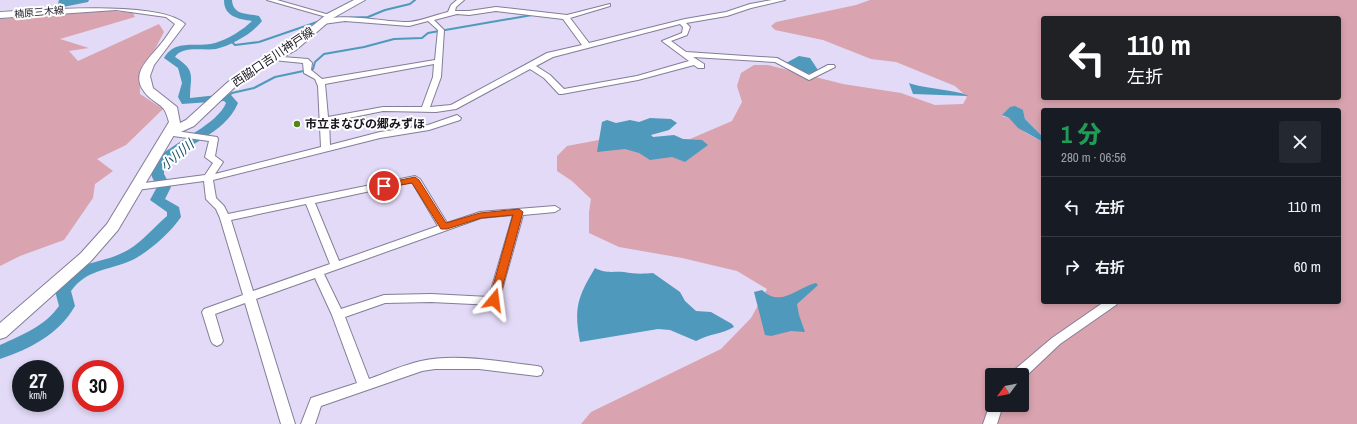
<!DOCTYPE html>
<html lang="ja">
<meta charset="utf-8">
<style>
:root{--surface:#171b24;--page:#242831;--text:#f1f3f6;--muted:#9ea1a6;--line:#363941}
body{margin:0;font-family:"Archivo Narrow","Noto Sans JP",sans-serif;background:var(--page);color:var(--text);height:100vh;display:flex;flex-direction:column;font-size:15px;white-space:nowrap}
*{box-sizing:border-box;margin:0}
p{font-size:13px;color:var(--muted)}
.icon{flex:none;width:22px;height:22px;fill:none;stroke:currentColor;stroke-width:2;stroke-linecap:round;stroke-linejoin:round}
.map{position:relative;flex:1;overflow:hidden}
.sheet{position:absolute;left:1041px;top:108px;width:300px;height:196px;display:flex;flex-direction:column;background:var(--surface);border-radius:4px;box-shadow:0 2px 6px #0003}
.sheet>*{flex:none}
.top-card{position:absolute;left:1041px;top:16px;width:300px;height:84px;border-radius:4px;box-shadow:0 2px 6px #0003;background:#202124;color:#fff;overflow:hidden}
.needle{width:26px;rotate:238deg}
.tools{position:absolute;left:985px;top:368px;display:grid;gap:8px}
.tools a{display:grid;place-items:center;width:44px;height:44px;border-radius:4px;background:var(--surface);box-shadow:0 2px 6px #0003;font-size:20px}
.speed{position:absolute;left:12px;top:360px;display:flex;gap:8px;font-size:20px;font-weight:700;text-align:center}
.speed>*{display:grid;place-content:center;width:52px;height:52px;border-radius:50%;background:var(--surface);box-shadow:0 2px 6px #0003;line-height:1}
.speed small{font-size:10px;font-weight:400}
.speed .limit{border:6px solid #d22;background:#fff;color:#111}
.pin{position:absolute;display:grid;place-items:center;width:34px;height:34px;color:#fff;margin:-17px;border:2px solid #fff;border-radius:50%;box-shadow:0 1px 4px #0007}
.me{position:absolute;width:44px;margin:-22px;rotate:16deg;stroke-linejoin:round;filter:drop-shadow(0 0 3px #0008)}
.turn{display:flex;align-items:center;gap:14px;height:84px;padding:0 20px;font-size:18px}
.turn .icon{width:52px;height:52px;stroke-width:2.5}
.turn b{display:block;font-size:28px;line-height:34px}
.round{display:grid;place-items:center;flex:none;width:42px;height:42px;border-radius:4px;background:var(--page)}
.headline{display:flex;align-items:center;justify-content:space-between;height:68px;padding:0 20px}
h1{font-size:24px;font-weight:800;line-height:30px;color:#1e9e55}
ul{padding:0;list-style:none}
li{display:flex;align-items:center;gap:12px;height:60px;padding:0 20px;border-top:1px solid var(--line)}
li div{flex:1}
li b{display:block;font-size:15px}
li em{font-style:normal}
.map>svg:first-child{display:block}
</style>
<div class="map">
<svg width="1357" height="424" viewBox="0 0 1357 424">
<rect width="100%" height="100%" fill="#e2daf6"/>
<g fill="#d9a4af" fill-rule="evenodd">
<path d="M870 0H1357V424H581L591 412 721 349 751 318 767 289 737 271 682 258 619 247 589 233V212L591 199 572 181 557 171V156L567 146 604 139 660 142 690 139 732 121 742 102 737 86 741 73 754 65H768L843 84 901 93 935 105 963 104 967 97 955 86 896 62 871 59 823 40 775 30 771 26 776 22 856 5ZM1043 18H1339V98H1043ZM1023 110 1025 119 1043 137V110H1339V302H1043V142L1026 133 1009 118 1002 116ZM992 375H1022V405H992Z"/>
<path d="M110 11 133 13 135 17 60 39 89 48 69 51 78 61 159 24 164 32 140 77V94L163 109 126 145 97 159 113 171 95 184 93 198 64 240 20 256 0 266V19Z"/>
</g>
<g fill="#4f99bd">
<path d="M799 56 810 58 818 70V72L806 74 786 63Z"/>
<path d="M909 83C921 88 963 91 968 96L913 94Z"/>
<path d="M1015 106 1023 110 1025 119 1043 137V142L1018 128 1009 118 1002 115 1010 107Z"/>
<path d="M650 118 671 119 677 123 669 130 651 135 653 137 674 135 683 139 702 140 708 145 685 162 672 157 650 160 639 153 625 149 597 152 602 122 607 120 616 123 630 120 639 122Z"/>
<path d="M595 268C607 274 612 271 624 272 634 274 642 274 653 273L680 292 685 301 696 311 711 312 732 324 734 327C722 334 709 334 696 341L670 330 658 329 580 342C574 308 577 298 595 268Z"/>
<path d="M816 283 818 285 816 287 797 304 799 315 805 332 791 331 771 336 765 335 754 292 762 290C781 308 796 288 816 283Z"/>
</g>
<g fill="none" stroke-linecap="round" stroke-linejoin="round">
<g stroke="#4f99bd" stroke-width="2">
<path d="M341 18 368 17 385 10 410 4 415 0"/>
<path d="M229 39 235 45 259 42 320 21"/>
<path d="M227 97 232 93 254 88 275 77 313 69 315 62 324 54 364 47 394 39 422 38 428 33 532 15"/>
</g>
<g fill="#4f99bd" fill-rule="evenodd">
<path d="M59 0H89L88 2 63 7 58 4Z"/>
<path d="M224 0H232C233 16 248 13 259 16L262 21C252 34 232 45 216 49 204 51 182 45 175 57 197 71 190 76 190 98L227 94 231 95 238 103C224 136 185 142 164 168V174L171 187 165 199 179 207 181 217C171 232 147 254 130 261 107 271 87 269 71 291L75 306C59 334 30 349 0 359V345C22 335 45 326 59 306L55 291C75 257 98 267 128 250 143 241 154 227 167 216V212L150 200 157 187C155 182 150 176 151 170 153 149 215 130 226 103L224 101 182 104 178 97 182 83 178 68 164 58C175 38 197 48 215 43 228 39 243 30 252 21 239 19 224 17 224 0Z"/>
</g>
<g stroke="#847d97" stroke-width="2">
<g id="minor">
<path d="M267 0H277L333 16 330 18Z"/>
<path d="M457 0H464L456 7 455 11H469L496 7 567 15 610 4V6L570 18 589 43 685 19 726 12 750 4 772 0H785L751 8 727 16 686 23 690 27 687 35 671 41 686 52 777 58 809 75 828 65H834L835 67 809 80 775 62 693 57 704 64V68H698L694 65 638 80 562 94H559L544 78 530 69 456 109 436 112 383 111 329 122 330 145 380 132 428 125 457 115 461 118 460 120 429 130 380 138 213 180 216 198 224 206 228 214 415 176 420 179 447 223 480 212 555 206 560 209 555 212 523 215 498 304 494 305 431 302 385 303 345 317 369 379C386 373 403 365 421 361 458 353 500 362 537 366L541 367 543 371 541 375 537 376 479 369H435L422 371 321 406 315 424H301L311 398 357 383 332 315 315 278 256 299 295 424H281L245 303 215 314 223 341 221 344 217 346 213 344 211 341 202 312 204 309 243 295 220 218 216 209 206 199 204 181 137 190 132 187 137 184 205 175 213 163 205 157 209 141 166 135 165 133 166 131 169 130 217 137 218 139 215 156 223 162 215 174 321 147 318 86 315 79 304 73 303 63 273 60H270V56L308 59 312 63 311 70 322 79 435 60 438 30 428 21 409 26 345 21 323 24 320 22C335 11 389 23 409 22 421 21 435 15 448 12L451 5ZM496 11 563 19 582 45 547 53 451 105 430 107 441 77 444 30 434 20 457 14 469 15ZM680 24 683 27 682 33 662 41 689 61 637 76 564 89 550 75 536 66 553 57ZM434 64 433 77 422 107H383L328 117 325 84ZM412 182 438 226 339 261 315 203ZM306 204 330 264 253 291 231 220ZM513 215 489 297 431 294 384 295 341 309 324 274 481 218Z"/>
<path d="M1104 302H1118L1116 305 1060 344 1023 379 1022 375H1012L1013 371 1052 338Z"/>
<path d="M991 401 992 405H1003L997 424H983Z"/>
</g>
</g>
<g stroke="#847d97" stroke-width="2">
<path id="secondary" d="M354 0H365L333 18 296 50 253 74 236 86 194 126 174 135 118 230 91 261 6 337 0 339V323L81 253 107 224 169 122C164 104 162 108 149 97 127 76 147 61 160 45 166 38 170 31 175 24L166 17 116 10 0 18V12C39 10 160 0 185 24L154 65 150 76 153 88 177 107 180 123 186 120 228 82 245 70 288 46 327 14Z"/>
</g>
<use href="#minor" fill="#fff" fill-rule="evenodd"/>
<use href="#secondary" fill="#fff" fill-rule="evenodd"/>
</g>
<path fill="#ea580c" stroke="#983908" d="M415 177 419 180 446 223 480 213 519 209 523 212 498 303 494 304 489 300 513 215 481 218 447 229H441L412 183 384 188 380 186 381 184Z"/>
<circle fill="#55861a" stroke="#fff" stroke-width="1.5" cx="297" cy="124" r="4"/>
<g text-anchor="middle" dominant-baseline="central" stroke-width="4" stroke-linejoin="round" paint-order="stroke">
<g font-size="10" fill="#18151f" stroke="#fff">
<text transform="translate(39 12) rotate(-5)">楠原三木線</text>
</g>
<g font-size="12" fill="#18151f" stroke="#fff">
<text transform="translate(273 57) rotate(-34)">西脇口吉川神戸線</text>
</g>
<g font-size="12" font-weight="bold" fill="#18151f" stroke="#fff" text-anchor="start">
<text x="305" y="124">市立まなびの郷みずほ</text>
</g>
<g font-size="13" font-style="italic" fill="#104d66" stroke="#fff">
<text transform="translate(177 155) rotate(-40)">小川川</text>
</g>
</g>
</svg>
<div class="tools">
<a><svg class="needle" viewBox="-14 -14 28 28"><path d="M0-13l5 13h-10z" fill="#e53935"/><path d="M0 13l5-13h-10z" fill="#9ea1a6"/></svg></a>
</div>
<div class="speed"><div>27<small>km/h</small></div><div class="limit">30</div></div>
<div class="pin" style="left:384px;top:186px;background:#d93025"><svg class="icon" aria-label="arrive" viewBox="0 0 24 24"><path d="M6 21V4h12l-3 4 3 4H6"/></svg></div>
<svg class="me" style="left:494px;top:300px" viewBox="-20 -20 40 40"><path d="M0-17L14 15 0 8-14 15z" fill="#ea580c" stroke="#fff" stroke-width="4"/></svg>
<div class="top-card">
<div class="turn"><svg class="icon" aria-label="left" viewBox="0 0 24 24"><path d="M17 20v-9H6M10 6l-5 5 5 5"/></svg><div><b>110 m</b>左折</div></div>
</div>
<section class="sheet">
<div class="headline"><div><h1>1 分</h1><p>280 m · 06:56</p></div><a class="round"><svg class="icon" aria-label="close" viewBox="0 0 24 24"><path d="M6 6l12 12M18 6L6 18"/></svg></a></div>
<ul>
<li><svg class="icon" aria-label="left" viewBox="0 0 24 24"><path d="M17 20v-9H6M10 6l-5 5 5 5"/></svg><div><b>左折</b></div><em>110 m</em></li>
<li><svg class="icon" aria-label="right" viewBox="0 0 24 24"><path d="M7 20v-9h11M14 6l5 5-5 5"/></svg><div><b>右折</b></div><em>60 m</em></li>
</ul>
</section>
</div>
